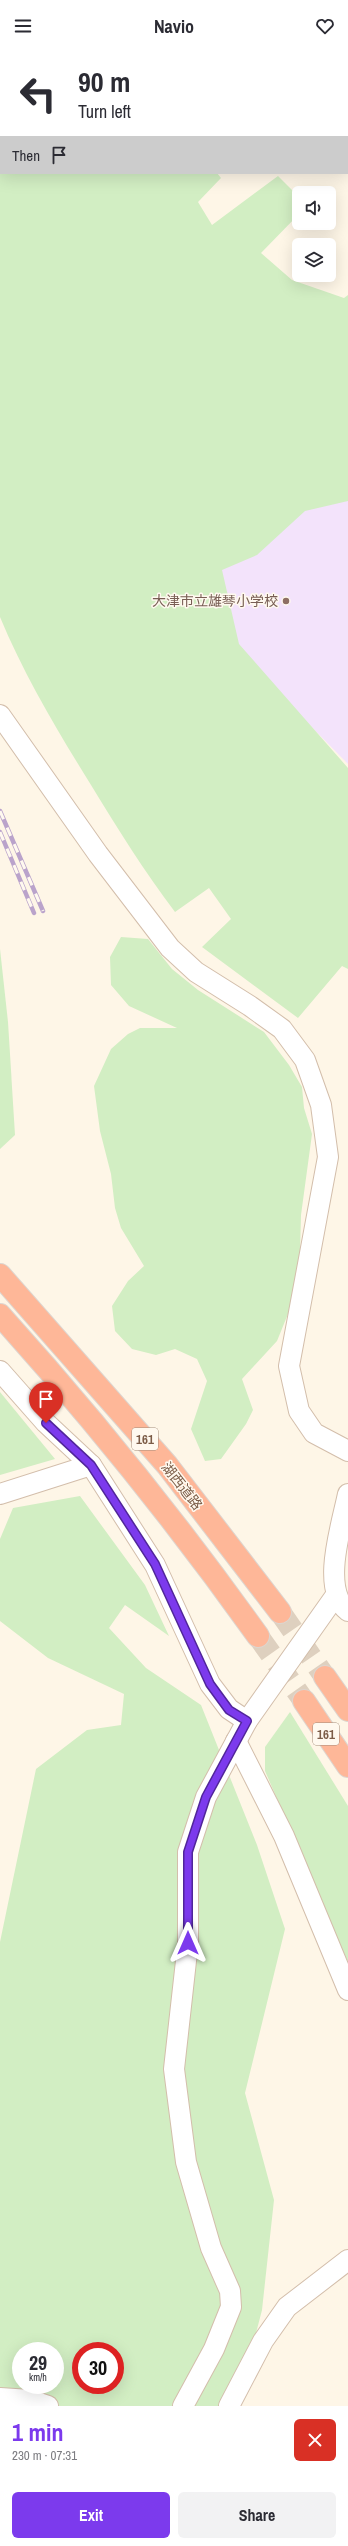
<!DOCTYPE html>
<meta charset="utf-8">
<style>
:root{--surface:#fff;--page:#f2f2f3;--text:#2b2b33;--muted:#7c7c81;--accent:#7c3aed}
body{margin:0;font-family:"Archivo Narrow","Noto Sans JP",sans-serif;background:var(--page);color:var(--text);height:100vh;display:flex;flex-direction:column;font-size:15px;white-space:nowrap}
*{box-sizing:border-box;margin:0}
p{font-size:13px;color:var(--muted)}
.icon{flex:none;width:22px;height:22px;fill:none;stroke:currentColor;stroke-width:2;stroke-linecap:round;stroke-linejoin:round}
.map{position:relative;height:2354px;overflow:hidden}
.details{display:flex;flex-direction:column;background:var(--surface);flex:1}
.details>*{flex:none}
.banner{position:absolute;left:0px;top:0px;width:348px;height:122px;box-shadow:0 4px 16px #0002;background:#fff;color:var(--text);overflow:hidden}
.buttons{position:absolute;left:292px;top:134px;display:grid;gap:8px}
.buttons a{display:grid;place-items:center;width:44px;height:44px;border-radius:6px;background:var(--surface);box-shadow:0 4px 16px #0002;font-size:20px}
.speed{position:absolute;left:12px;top:2290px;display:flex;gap:8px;font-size:20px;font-weight:700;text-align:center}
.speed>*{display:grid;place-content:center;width:52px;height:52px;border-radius:50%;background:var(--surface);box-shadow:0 4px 16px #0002;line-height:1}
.speed small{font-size:10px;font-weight:400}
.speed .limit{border:6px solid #d22;background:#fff;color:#111}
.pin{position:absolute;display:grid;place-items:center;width:34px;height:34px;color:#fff;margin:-41px -17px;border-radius:50% 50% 50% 0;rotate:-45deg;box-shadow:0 0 4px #0007}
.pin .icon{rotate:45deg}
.me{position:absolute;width:44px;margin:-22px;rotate:0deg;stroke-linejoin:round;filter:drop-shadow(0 0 3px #0008)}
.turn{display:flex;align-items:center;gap:14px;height:84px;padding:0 12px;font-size:18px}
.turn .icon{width:52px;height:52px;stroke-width:2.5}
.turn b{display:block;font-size:28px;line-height:34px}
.then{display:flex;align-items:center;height:38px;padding:0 12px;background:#0003;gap:8px;font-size:15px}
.round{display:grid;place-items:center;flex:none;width:42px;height:42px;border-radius:6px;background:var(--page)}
.head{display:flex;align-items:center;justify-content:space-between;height:68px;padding:0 12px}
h1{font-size:24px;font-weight:700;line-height:30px;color:var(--accent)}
.button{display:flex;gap:8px;margin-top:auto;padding:8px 12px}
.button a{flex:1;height:46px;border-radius:6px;background:var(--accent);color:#fff;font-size:16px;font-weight:700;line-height:46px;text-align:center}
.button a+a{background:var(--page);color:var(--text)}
header{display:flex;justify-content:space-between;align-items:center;height:52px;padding:0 12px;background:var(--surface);font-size:18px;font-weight:700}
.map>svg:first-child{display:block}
</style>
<header><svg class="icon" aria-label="menu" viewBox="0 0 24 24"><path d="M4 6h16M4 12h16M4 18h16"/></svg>Navio<svg class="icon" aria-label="heart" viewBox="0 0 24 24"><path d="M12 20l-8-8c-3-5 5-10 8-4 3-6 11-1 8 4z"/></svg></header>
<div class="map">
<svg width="348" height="2354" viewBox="0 0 348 2354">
<rect width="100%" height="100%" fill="#fef6e7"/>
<path fill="#f3e3fb" d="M348 432V712L230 592 218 507Z"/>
<g fill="#d2eec3" fill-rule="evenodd">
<path d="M0 0H224L1 1V121H217L221 126 198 150 212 173 278 124 299 145V162L261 201 292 228 344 246 348 243V449L305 459 257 503 222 518 239 592 348 716V917L342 914 298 966 202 895 231 867 209 836 175 860C144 819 118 777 91 733 57 678 25 625 0 565Z"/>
<path d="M121 885 148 887 172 917 198 938 264 980 289 1013 302 1035 304 1056 312 1082 301 1163 300 1200 290 1257 277 1289 242 1327 253 1358 246 1372 221 1407 205 1409 191 1377 207 1329 197 1307 175 1297 156 1303 132 1297 115 1279 112 1254 128 1229 144 1214 121 1176 115 1156 111 1122 100 1079 94 1034 111 997 128 982 140 976H177L129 954 111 933 110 905Z"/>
<path d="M0 897 8 970 15 1083 0 1097Z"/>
<path d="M0 1340 55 1407 0 1423Z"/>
<path d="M80 1444 145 1533 169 1584 125 1553 109 1576 146 1616 201 1653 257 1793 285 1877 245 2041 274 2148 262 2258 237 2354H0V1890L36 1717 87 1678 121 1673 124 1642 48 1606 0 1569V1487L13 1456ZM21 2299H55V2333H21ZM81 2299H115V2333H81Z"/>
<path d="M290 1660 348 1754V1910L265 1719V1695Z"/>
</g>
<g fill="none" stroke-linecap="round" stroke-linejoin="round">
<g stroke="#ded0bf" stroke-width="22" stroke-dasharray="22 11" stroke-linecap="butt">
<path d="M280 1560 325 1625"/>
<path d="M258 1584 304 1649"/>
</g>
<g stroke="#d3beab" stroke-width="22">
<g id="minor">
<path d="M183 0 184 1"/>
<path d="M278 1 280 0"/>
<path d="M0 663 98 802 170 896 196 920 250 954 282 977 305 1008 321 1053 328 1105 289 1314 299 1359 314 1381 348 1399"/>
<path d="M0 1319 46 1371 91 1413 155 1513 210 1632 229 1657 247 1669"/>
<path d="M0 1442 91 1413"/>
<path d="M348 1442C342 1472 320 1538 348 1559"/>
<path d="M236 1689 284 1784 348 1938"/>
<path d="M0 2346 30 2348 48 2354"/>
<path d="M183 2354 214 2297 231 2255 230 2239 211 2196 186 2110 174 2017 188 1891V1800L206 1745 247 1669 336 1543"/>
<path d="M229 2354 263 2289 287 2255 348 2208"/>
</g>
</g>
<g stroke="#ddd5cf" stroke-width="24">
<g id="highway">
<path d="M0 1223 167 1413 280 1560"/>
<path d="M0 1263C92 1365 178 1472 258 1584"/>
<path d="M325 1625 348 1658"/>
<path d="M304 1649 348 1714"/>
</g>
</g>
<use href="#minor" stroke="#fff" stroke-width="20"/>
<use href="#highway" stroke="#feb798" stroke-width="22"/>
<g stroke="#baa3cb" stroke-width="4.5">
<g id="rail">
<path d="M0 759 43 859"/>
<path d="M0 780 34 861"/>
</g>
</g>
<use href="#rail" stroke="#fff9ef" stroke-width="3" stroke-dasharray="9" stroke-linecap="butt"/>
</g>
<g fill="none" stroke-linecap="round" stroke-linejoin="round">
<g stroke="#51269a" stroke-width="10">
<path id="route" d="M46 1371 91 1413 155 1512 210 1632 229 1658 247 1669 206 1745 188 1800V1891"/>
</g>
<use href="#route" stroke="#7c3aed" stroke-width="7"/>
</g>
<circle fill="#8d6e63" stroke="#fff9ef" stroke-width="1.5" cx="286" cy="549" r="4"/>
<g text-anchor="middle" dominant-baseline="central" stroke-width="3" stroke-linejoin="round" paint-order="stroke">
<g fill="#fff9ef" stroke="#a38c7a" stroke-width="1">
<rect x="132" y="1376" width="26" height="22" rx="3"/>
<rect x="313" y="1671" width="26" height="22" rx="3"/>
</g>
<g font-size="13" font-weight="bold" fill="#7c5d48">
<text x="145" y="1387">161</text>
<text x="326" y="1682">161</text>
</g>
<g font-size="14" fill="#785e54" stroke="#fff9ef" text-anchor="end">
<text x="278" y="549">大津市立雄琴小学校</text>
</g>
<g font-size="14" fill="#7c5d48" stroke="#fff9ef">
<text transform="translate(182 1434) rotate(52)">湖西道路</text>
</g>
</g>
</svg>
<div class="buttons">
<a><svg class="icon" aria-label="sound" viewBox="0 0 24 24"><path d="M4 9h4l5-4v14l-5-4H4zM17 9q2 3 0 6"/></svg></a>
<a><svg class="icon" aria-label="layers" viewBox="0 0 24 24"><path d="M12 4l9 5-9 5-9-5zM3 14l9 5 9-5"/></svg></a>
</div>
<div class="speed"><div>29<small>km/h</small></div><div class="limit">30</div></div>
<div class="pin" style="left:46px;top:1371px;background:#d93025"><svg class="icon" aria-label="arrive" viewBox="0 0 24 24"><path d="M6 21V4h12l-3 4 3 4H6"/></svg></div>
<svg class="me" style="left:188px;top:1891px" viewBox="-20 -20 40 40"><path d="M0-17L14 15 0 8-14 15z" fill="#7c3aed" stroke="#fff" stroke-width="4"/></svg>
<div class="banner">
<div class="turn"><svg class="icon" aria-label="left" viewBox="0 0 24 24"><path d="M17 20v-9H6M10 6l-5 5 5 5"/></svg><div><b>90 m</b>Turn left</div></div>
<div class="then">Then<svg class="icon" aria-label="arrive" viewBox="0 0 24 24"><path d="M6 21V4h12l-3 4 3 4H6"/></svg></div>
</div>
</div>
<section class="details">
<div class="head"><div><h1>1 min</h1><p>230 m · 07:31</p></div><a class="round" style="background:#d93025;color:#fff"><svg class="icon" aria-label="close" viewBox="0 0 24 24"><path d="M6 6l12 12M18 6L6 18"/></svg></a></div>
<div class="button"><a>Exit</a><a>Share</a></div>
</section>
